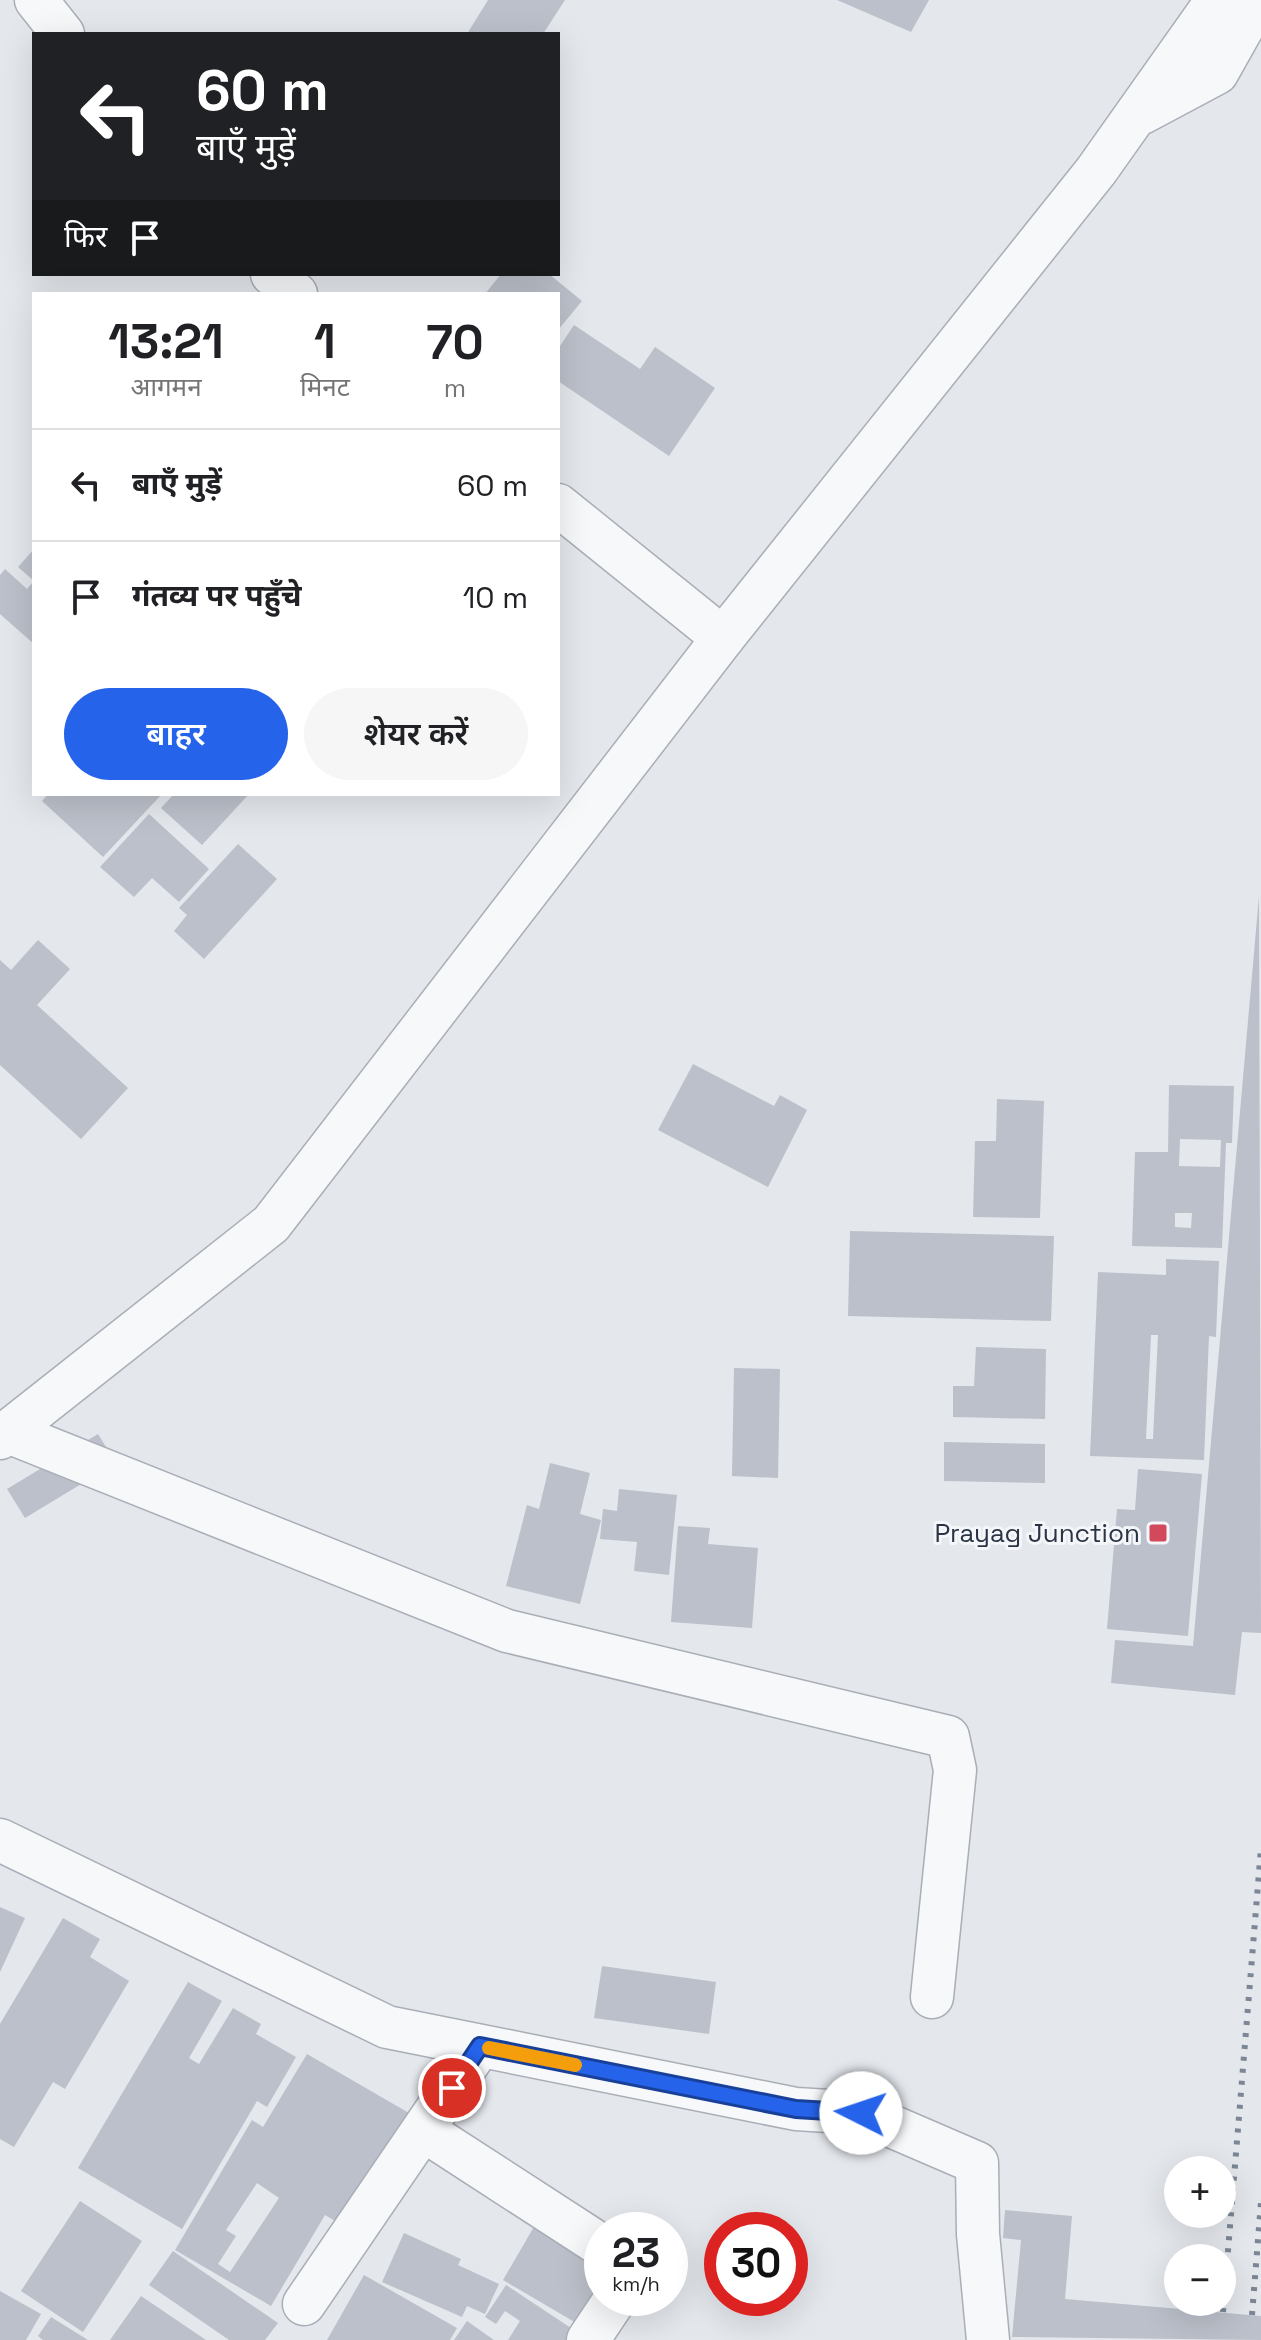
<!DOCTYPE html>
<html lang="hi">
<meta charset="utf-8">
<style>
:root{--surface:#fff;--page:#f6f6f6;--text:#202124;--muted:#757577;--line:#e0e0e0;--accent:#2563eb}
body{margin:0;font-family:"Space Grotesk","Noto Sans Devanagari",sans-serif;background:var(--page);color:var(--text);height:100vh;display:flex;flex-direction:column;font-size:30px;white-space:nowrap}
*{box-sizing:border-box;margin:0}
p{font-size:26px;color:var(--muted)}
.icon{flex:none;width:44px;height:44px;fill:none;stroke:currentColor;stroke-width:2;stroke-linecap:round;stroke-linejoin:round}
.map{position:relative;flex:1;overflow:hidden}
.sheet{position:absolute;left:32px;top:292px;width:528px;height:504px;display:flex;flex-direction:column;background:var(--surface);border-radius:0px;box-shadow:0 8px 32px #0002}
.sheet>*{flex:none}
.guide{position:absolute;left:32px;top:32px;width:528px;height:244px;border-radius:0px;box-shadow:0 8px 32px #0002;background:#202124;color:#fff;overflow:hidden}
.tools{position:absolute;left:1164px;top:2156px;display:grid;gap:16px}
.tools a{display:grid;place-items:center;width:72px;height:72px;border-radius:50%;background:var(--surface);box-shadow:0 8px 32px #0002;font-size:40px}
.speed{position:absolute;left:584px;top:2212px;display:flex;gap:16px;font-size:40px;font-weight:700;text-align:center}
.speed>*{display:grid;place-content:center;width:104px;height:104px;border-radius:50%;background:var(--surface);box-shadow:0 8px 32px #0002;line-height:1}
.speed small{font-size:20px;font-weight:400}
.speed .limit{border:12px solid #d22;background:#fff;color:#111}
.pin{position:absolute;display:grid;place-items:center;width:68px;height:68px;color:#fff;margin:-34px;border:4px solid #fff;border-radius:50%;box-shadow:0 2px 8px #0007}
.me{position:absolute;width:88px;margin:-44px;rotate:274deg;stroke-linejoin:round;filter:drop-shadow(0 0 6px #0008)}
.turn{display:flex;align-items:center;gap:28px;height:168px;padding:0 32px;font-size:36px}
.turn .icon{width:104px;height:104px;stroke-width:2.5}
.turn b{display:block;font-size:56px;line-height:68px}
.then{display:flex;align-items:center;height:76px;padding:0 32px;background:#0003;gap:16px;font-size:30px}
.eta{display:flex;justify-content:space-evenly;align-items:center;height:136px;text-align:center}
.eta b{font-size:48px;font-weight:600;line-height:56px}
.button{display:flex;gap:16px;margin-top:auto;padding:16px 32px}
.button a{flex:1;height:92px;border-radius:48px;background:var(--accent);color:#fff;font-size:32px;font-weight:600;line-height:92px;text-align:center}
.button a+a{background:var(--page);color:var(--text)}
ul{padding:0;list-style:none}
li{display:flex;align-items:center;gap:24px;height:112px;padding:0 32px;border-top:2px solid var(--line)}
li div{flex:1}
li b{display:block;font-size:30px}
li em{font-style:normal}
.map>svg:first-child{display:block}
</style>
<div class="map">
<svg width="1261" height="2340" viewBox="0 0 1261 2340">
<rect width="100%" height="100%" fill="#e4e7ec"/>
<g fill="#bbc0ca" fill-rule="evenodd">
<path d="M488 0H565L543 34H467Z"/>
<path d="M837 0H929L911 32Z"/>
<path d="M501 274H549L582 301 558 330V294H485Z"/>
<path d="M574 325 640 369 655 347 715 388 669 456 558 381V349Z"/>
<path d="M34 549V581L18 567Z"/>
<path d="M5 569 27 589 34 581V644L0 614V575Z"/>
<path d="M48 794H162L103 857 42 801Z"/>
<path d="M174 794H249L202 845 161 808Z"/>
<path d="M149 814 209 869 179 902 152 878 134 897 100 867Z"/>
<path d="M238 844 277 879 204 959 174 931 187 915 179 908Z"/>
<path d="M1259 896 1261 1633 1242 1632 1235 1695 1111 1683 1115 1640 1193 1646Z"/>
<path d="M38 940 70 969 37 1005 128 1088 81 1139 0 1065V960L11 970Z"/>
<path d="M693 1064 774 1106 780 1095 807 1110 768 1187 658 1130Z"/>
<path d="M1169 1085 1234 1086 1232 1143H1226L1222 1248 1132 1246 1135 1152H1168ZM1180 1139 1221 1140 1220 1167 1179 1166ZM1175 1213H1192L1191 1228 1175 1227Z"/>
<path d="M997 1099 1044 1101 1040 1218 973 1217 975 1141H996Z"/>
<path d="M850 1231 1054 1236 1051 1321 848 1316Z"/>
<path d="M1166 1259 1219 1261 1216 1337 1209 1336 1204 1460 1090 1456 1098 1272 1166 1275ZM1151 1335H1158L1153 1439H1146Z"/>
<path d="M976 1347 1046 1349 1045 1419 953 1417V1386H974Z"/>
<path d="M734 1368 780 1369 778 1478 732 1476Z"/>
<path d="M98 1434 116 1463 25 1518 7 1489Z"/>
<path d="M944 1442 1045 1444V1483L944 1481Z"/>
<path d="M550 1463 590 1473 580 1514 601 1520 580 1604 506 1586 527 1505 539 1509Z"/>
<path d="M1138 1469 1202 1474 1188 1636 1107 1629 1117 1509 1135 1510Z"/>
<path d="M619 1489 677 1495 669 1575 634 1571 637 1542 600 1539 603 1509 617 1511Z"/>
<path d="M678 1526 710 1528 708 1544 758 1548 752 1628 671 1622Z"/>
<path d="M0 1907 25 1918 0 1972Z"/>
<path d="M63 1918 100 1939 90 1957 129 1981 65 2089 53 2082 14 2147 0 2139V2024Z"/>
<path d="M602 1966 716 1982 709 2034 594 2018Z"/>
<path d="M188 1982 222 2001 189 2058 199 2064 233 2008 261 2024 256 2034 296 2057 267 2107 257 2101 182 2229 78 2168Z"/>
<path d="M307 2054 428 2124 361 2236 325 2215 271 2306 175 2250 252 2120 263 2127ZM257 2183 279 2198 230 2272 218 2264 236 2236 226 2230Z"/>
<path d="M550 2199 602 2229V2294L583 2327 503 2280Z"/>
<path d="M80 2201 142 2241 83 2332 21 2291Z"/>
<path d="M1005 2210 1072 2216 1065 2299 1261 2316V2340L1012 2337 1021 2240 1003 2238Z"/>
<path d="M404 2233 461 2259 458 2265 499 2284 485 2314 467 2306 462 2317 382 2282Z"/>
<path d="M173 2251 278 2323 265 2340H229L149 2285Z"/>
<path d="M364 2275 457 2328 450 2340H327Z"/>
<path d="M506 2285 577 2332 571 2340H508L520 2321 505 2311 496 2324 485 2317Z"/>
<path d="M0 2291 41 2314 26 2340H0Z"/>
<path d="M141 2296 206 2340H110Z"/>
<path d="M51 2317 88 2340H43L38 2336Z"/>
<path d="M467 2321 494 2340H454Z"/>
</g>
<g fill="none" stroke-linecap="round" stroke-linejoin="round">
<g stroke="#a9aeb7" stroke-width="45">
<g id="minor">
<path d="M36 0 63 34"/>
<path d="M1142 113 1217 73 1258 0"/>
<path d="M272 274 296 294"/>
<path d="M558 505 723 638"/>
<path d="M8 1432 507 1631 948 1737 955 1770 932 1997"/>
<path d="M0 1438 271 1224 723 638 1096 171 1217 0"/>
<path d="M0 1840 387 2027 796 2109 861 2113 977 2163 978 2234 988 2340"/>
<path d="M423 2130 602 2246"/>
<path d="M304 2304 480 2046"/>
<path d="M588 2340 616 2298"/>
</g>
</g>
<use href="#minor" stroke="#f7f8fa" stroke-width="42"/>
<g stroke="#7d8696" stroke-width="6" stroke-dasharray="4 8" stroke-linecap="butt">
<path d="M1223 2312 1261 1848"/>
<path d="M1252 2315 1261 2202"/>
</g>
</g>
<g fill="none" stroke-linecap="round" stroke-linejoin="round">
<g stroke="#184099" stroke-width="20">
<path id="route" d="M452 2088 480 2046 796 2109 861 2113"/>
</g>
<use href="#route" stroke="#2563eb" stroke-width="14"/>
<path stroke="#f59e0b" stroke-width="14" d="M489 2048 575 2065"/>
</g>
<rect fill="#d1495b" stroke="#f4f6f9" stroke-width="3" x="1148" y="1523" width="20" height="20" rx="4"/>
<g text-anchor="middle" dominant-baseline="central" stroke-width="6" stroke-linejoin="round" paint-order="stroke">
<g font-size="26" fill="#2b3445" stroke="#f4f6f9" text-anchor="end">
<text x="1140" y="1533">Prayag Junction</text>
</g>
</g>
</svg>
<div class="tools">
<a>+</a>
<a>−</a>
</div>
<div class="speed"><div>23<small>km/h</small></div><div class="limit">30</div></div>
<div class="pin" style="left:452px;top:2088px;background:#d93025"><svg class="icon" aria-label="arrive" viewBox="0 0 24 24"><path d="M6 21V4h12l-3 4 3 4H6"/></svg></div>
<svg class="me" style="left:861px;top:2113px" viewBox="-20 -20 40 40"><circle r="19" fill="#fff"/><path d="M0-13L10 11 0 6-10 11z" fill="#2563eb"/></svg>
<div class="guide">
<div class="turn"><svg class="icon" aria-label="left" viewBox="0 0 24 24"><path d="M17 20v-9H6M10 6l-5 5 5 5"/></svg><div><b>60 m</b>बाएँ मुड़ें</div></div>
<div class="then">फिर<svg class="icon" aria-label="arrive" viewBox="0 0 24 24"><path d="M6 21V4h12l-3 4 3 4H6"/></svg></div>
</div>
<section class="sheet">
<div class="eta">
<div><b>13:21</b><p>आगमन</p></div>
<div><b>1</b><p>मिनट</p></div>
<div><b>70</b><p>m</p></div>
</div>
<ul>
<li><svg class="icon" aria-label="left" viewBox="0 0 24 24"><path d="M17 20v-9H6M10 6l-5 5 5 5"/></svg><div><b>बाएँ मुड़ें</b></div><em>60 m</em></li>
<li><svg class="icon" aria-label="arrive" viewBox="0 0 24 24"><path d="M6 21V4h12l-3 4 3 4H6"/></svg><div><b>गंतव्य पर पहुँचे</b></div><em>10 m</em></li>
</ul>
<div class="button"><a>बाहर</a><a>शेयर करें</a></div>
</section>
</div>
